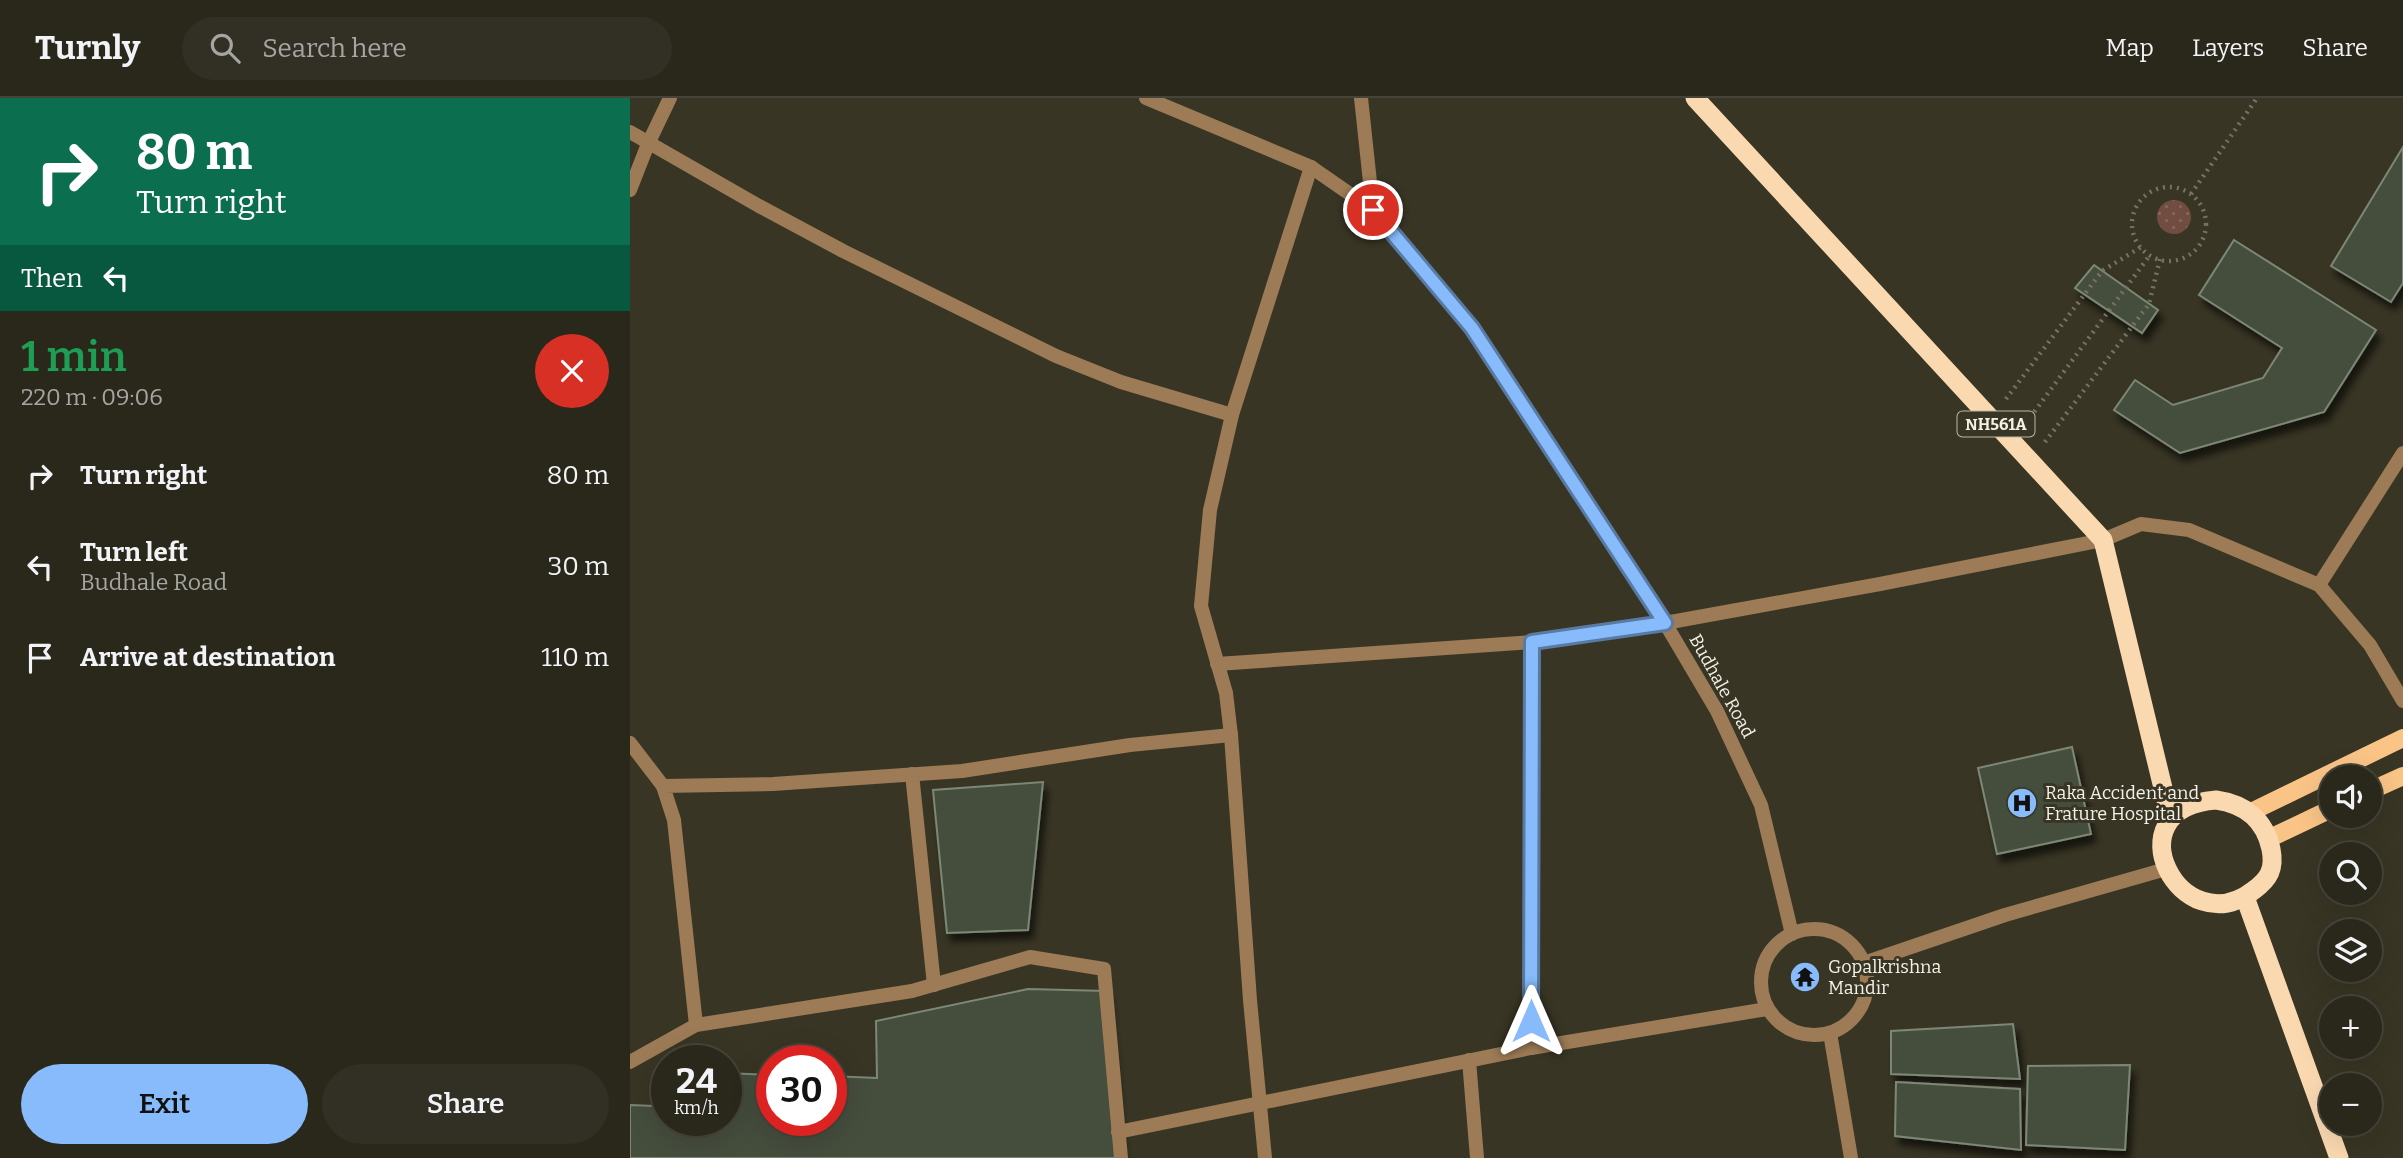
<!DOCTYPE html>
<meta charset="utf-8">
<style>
:root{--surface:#2a281b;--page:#323024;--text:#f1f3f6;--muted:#a5a6a3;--line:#46443a;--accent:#87bbfb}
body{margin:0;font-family:Bitter,serif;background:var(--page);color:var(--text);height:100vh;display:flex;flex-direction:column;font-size:26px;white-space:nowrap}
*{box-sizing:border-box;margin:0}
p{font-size:23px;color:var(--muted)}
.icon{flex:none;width:38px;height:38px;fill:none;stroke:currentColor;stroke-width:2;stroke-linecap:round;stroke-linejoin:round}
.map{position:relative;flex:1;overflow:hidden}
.side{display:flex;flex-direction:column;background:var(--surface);width:630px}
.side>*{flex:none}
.guide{background:#0b6e4f;color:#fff;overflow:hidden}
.fabs{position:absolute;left:1689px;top:667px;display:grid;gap:14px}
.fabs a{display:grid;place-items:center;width:63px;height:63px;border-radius:50%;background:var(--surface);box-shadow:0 7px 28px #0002,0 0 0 2px var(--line);font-size:35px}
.speed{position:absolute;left:21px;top:947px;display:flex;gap:14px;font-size:35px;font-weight:700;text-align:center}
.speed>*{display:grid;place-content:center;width:91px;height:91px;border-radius:50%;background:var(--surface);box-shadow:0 7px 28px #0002,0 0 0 2px var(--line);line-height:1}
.speed small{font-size:18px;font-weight:400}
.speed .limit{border:10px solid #d22;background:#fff;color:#111}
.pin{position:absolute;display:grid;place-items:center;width:60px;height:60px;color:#fff;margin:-30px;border:4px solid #fff;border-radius:50%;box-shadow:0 2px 7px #0007}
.me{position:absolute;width:77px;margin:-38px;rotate:0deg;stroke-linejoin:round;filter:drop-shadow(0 0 5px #0008)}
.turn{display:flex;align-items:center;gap:24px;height:147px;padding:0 21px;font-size:32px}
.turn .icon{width:91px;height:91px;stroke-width:2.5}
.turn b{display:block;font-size:49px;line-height:60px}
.then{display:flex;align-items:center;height:66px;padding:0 21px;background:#0003;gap:14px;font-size:26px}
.round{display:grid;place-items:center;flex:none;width:74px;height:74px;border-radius:37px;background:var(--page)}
.summary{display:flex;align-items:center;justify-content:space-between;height:119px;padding:0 21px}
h1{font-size:42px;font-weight:600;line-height:52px;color:#1e9e55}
.button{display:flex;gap:14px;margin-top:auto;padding:14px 21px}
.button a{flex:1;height:80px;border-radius:42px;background:var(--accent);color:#111;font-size:28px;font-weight:600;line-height:80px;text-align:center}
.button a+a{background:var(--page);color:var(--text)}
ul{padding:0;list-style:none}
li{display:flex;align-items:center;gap:21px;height:91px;padding:0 21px}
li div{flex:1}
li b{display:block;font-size:26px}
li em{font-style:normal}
header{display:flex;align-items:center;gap:42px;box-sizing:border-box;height:98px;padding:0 35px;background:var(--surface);border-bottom:2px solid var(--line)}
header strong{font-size:33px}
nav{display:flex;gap:38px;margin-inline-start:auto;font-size:24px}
.search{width:490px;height:63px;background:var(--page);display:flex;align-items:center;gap:18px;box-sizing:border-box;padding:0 24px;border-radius:38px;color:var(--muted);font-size:26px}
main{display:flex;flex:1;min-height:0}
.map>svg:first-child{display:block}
</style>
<header>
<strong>Turnly</strong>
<div class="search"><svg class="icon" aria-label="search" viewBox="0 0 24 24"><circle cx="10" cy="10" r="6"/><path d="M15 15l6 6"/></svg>Search here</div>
<nav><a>Map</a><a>Layers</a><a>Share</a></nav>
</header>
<main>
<section class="side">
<div class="guide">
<div class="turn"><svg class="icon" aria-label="right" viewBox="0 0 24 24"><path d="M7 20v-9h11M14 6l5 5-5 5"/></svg><div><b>80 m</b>Turn right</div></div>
<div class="then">Then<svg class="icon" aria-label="left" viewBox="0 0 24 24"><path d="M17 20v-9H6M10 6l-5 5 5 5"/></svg></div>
</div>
<div class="summary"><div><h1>1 min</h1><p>220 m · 09:06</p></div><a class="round" style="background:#d93025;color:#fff"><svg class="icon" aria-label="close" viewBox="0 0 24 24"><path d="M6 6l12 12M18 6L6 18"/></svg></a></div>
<ul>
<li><svg class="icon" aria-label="right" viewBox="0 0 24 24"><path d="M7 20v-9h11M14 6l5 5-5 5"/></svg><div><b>Turn right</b></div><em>80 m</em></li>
<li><svg class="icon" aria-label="left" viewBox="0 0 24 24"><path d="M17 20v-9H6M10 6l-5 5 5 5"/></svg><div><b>Turn left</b><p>Budhale Road</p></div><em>30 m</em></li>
<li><svg class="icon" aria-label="arrive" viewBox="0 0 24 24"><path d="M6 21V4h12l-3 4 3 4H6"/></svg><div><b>Arrive at destination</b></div><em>110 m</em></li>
</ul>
<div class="button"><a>Exit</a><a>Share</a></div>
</section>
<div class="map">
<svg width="1773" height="1060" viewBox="0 0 1773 1060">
<defs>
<pattern id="grass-dots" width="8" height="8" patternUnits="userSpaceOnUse" patternTransform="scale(1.75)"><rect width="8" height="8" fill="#714c40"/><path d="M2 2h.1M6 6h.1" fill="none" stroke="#86665c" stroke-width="1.8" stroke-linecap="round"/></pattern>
<filter id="shadow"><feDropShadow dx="4.5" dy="8" stdDeviation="3.5" flood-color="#0009"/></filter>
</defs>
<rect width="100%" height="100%" fill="#383524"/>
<circle fill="url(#grass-dots)" cx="1544" cy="119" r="17"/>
<g fill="#454e3e" stroke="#7d8775" stroke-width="2" filter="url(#shadow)">
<path d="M1773 49V185L1761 204 1701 168Z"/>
<path d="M1604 142 1746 232 1694 314 1550 355 1484 312 1505 282 1543 307 1633 280 1652 250 1569 197Z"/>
<path d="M1464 167 1528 212 1512 235 1445 190Z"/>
<path d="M1442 649 1461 736 1367 756 1348 670Z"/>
<path d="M413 684 398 832 317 835 303 692Z"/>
<path d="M398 891 476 893 491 1060H0V1007L25 1008 27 973 37 974V1022H96V975L142 977V1022H201V978L247 980 246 923Z"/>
<path d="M1383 926 1390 981 1261 976V933Z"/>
<path d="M1500 967 1495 1052 1396 1047 1398 968Z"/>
<path d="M1266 984 1390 991 1391 1052 1265 1038Z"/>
</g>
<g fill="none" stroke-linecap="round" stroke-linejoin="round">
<g stroke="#767364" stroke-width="4.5" stroke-dasharray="2 5" stroke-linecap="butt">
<circle cx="1539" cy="126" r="37"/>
<path d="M1561 96 1627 0"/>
<path d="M1376 301 1472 173 1511 149"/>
<path d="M1396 325 1520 157"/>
<path d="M1415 344 1519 206 1530 161"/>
</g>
<g stroke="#9c7b56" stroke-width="14">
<path d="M731 0 743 112"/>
<path d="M0 34 129 108 213 153 426 258 491 284 602 317"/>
<path d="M0 92 18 46 40 0"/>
<path d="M587 566 902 544 1035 525 1250 486 1473 442 1511 426 1559 432 1689 487 1740 547 1773 603"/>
<path d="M0 645 33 688"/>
<path d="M282 676 304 887"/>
<path d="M66 927 44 722 33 688 143 686 332 673 500 647 601 637"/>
<path d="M901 950 902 544"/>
<path d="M839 962 847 1060"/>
<path d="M0 964 66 927 282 893 400 859 474 871 491 1060"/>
<path d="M635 1060 620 902 601 637 596 595 571 508 580 412 602 317 681 69"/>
</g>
<g stroke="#9c7b56" stroke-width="14">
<path d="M516 0 681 69 743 112 842 231 1035 525 1087 613 1131 707 1162 836"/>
<path d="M1689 487 1773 355"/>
<circle cx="1184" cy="884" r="53"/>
<path d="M1234 865 1375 817 1536 771"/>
<path d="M1200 935 1221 1060"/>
<path d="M488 1034 901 950 1137 911"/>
</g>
<g stroke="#fac487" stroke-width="18">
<path d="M1740 693 1773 678"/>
<path d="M1621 714 1773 640"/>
<path d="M1638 741 1701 711"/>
</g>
<g stroke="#fad8b0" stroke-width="19">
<path d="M1065 0 1473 442 1540 719"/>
<path d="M1586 702C1615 706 1635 722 1641 751 1645 771 1639 781 1624 792 1551 849 1479 710 1586 702Z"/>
<path d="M1615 799 1709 1060"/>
</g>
</g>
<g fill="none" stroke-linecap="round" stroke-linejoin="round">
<g stroke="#587aa3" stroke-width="18">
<path id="route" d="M743 112 842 230 1035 525 902 544 901 923"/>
</g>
<use href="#route" stroke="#87bbfb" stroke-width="12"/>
</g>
<defs>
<g id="hospital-disc" transform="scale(1.575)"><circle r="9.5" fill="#87bbfb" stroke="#383524"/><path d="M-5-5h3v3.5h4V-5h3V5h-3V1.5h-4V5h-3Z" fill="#111"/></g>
<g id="temple-disc" transform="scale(1.575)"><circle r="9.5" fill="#87bbfb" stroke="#383524"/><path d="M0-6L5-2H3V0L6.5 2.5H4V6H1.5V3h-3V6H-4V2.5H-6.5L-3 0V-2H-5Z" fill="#111"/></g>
</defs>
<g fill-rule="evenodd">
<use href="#hospital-disc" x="1392" y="705"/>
<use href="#temple-disc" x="1175" y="879"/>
</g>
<g text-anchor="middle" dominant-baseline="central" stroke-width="6" stroke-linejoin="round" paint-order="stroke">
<rect fill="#383524" stroke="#bbb9ac" stroke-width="2" x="1327.5" y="313.5" width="77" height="25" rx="5"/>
<g font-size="16" font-weight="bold" fill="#f3f1e7">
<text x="1366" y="326">NH561A</text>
</g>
<g font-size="18" fill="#f3f1e7" stroke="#383524">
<text transform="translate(1092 588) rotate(61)">Budhale Road</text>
</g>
<g font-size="18" fill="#f3f1e7" stroke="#383524" text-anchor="start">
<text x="1415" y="695">Raka Accident and<tspan x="1415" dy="21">Frature Hospital</tspan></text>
<text x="1198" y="869">Gopalkrishna<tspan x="1198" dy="21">Mandir</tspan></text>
</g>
</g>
</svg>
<div class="fabs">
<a><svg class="icon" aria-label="sound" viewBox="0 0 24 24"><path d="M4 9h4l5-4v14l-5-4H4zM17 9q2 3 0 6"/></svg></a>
<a><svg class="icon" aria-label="search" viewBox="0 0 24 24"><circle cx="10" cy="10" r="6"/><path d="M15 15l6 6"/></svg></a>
<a><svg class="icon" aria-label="layers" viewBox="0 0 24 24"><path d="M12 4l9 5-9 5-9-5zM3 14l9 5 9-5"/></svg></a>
<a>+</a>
<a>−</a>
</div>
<div class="speed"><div>24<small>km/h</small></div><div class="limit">30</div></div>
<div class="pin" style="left:743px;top:112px;background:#d93025"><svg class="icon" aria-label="arrive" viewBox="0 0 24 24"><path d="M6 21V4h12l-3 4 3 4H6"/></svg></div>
<svg class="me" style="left:901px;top:923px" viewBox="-20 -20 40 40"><path d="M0-17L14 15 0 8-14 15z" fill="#87bbfb" stroke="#fff" stroke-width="4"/></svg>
</div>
</main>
